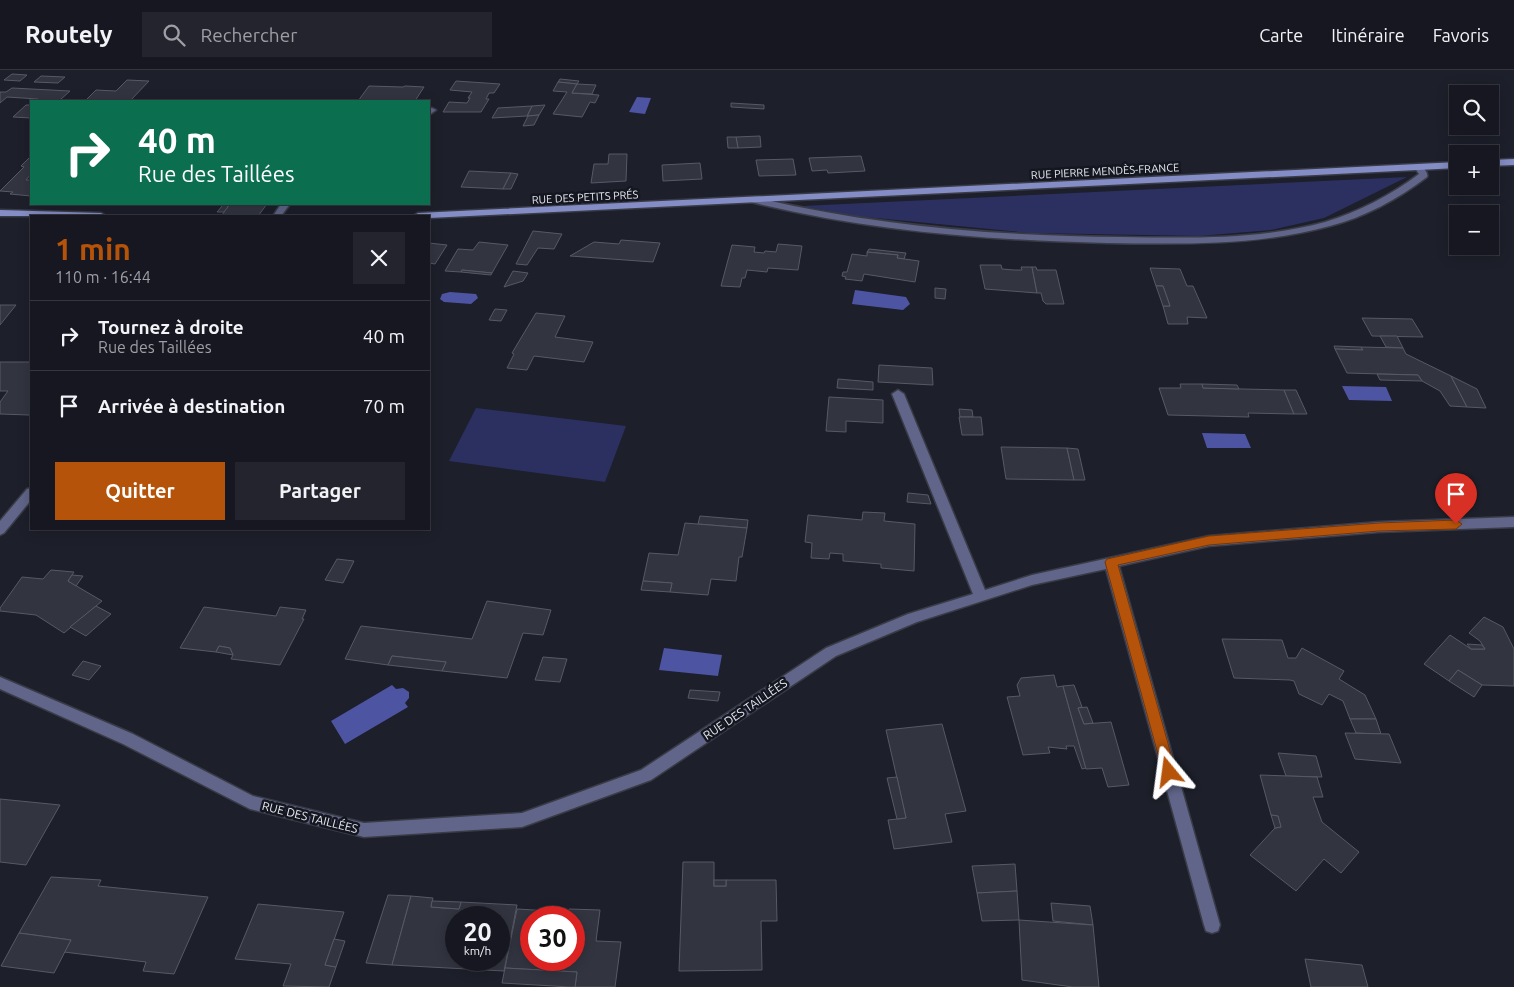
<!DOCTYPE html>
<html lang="fr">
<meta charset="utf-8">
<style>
:root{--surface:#161720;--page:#23242d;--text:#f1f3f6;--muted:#9e9fa5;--line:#35363e;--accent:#b45309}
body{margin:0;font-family:Ubuntu,sans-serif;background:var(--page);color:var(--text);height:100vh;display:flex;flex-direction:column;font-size:19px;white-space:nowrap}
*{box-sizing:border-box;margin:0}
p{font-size:16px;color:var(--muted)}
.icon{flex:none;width:28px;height:28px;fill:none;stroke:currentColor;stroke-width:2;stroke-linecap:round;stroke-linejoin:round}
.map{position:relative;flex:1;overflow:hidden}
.panel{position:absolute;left:30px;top:145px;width:400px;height:315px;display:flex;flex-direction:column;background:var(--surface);border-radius:0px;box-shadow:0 2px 12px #0003,0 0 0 1px var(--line)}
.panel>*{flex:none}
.banner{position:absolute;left:30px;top:30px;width:400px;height:105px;border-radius:0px;box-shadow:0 2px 12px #0003,0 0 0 1px var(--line);background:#0b6e4f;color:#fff;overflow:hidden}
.tools{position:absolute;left:1449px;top:15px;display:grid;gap:10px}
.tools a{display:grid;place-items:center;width:50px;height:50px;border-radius:0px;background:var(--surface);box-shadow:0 2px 12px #0003,0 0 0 1px var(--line);font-size:25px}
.speed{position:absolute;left:445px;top:836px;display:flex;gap:10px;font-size:25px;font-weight:700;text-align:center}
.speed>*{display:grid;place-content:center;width:65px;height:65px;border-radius:50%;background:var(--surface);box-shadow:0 2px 12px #0003,0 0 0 1px var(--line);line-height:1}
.speed small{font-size:12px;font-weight:400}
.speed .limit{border:8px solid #d22;background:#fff;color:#111}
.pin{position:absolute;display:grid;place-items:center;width:42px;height:42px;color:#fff;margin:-51px -21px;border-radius:50% 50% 50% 0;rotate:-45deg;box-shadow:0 0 5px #0007}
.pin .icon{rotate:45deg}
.me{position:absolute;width:55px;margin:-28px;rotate:344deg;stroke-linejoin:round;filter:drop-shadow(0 0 4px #0008)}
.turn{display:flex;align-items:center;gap:18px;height:105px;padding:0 25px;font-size:22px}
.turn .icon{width:65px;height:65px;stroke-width:2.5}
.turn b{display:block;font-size:35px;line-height:42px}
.round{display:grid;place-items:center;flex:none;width:52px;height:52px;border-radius:0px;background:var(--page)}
.summary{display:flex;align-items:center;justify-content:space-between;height:85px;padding:0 25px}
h1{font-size:30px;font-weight:700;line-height:38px;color:var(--accent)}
.button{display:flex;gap:10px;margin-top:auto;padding:10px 25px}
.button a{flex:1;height:58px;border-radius:0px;background:var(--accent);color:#fff;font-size:20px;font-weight:700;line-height:58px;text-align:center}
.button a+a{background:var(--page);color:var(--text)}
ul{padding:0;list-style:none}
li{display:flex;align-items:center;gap:15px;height:70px;padding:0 25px;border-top:1px solid var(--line)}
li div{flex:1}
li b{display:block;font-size:19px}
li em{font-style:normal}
header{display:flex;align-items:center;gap:30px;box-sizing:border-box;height:70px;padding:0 25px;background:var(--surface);border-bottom:1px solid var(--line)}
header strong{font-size:24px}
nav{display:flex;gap:28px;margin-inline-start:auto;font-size:18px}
.search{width:350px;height:45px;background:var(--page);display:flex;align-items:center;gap:12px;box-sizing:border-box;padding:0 18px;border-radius:0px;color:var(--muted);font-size:19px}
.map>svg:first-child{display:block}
</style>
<header>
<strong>Routely</strong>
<div class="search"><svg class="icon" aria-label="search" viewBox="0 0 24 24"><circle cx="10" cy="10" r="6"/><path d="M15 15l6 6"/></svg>Rechercher</div>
<nav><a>Carte</a><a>Itinéraire</a><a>Favoris</a></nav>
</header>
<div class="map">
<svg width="1514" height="917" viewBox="0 0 1514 917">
<rect width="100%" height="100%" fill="#1d1f2a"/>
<g fill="#2b3060">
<path d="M1407 107 1324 148 1271 160 1199 166 1030 163 855 146 802 136Z"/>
<path d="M476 338 626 356 605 412 449 391Z"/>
</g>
<g fill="#4d54a2">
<path d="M637 27 651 28 645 44 629 42Z"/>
<path d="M855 220 906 227 910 234 903 240 852 234Z"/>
<path d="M450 222 476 224 478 228 471 234 444 232 440 229 442 224Z"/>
<path d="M1342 316 1386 317 1392 331 1349 330Z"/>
<path d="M1202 363 1245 364 1251 378H1207Z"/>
<path d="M664 578 722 585 718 606 659 600Z"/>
<path d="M392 615 396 619 403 618 409 622V628L405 633 408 637 345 674 331 651Z"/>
</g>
<g fill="#323540" stroke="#575966" fill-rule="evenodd">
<path d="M12 4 27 5 20 11 4 10Z"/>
<path d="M41 6 65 7 58 13 34 12Z"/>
<path d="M560 9 579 11 577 14 558 12Z"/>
<path d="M127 10 149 11 130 31H85L96 20 116 21Z"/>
<path d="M456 11 500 14 494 23H489L486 29H489L481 42H443L449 32 467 33 470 28H468L472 22 450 20Z"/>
<path d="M558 12 577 14 572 23 599 25 595 33 590 32 582 47 553 44 567 22 553 21Z"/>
<path d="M577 14 596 15 592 24 572 23Z"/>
<path d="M369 16 403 17 405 16 424 17 415 31H358Z"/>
<path d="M12 18 70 21 60 30 35 31 38 29 7 27 0 33V22H6Z"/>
<path d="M731 33 764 35V39L731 37Z"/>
<path d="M26 35H31V48L13 47Z"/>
<path d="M545 35 539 45 527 46 532 36Z"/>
<path d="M532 36 527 46 492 48 498 38Z"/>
<path d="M539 45 534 55 523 56 528 46Z"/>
<path d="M760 66 761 77 738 78 736 67Z"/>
<path d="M727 67H736L738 78H728Z"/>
<path d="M609 84H627L626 111 591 113 594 94H608Z"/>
<path d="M31 86V104L26 110H31V126L10 124 13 122 0 121 24 97 21 96Z"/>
<path d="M861 86 865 101 828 103 827 100 812 101 809 88Z"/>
<path d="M793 89 796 105 759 106 756 90Z"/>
<path d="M700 93 702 109 663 111 662 95Z"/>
<path d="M469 101 511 103 503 119 461 117Z"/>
<path d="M511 103 518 104 511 119H503Z"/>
<path d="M221 134H230L224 142H217L223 135Z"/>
<path d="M230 134H267L258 146 222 145Z"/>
<path d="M533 161 562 164 554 179 538 178 527 195 516 194Z"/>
<path d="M621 170 660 173 653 192 570 186 594 172 619 174Z"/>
<path d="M479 172 508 175 492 203 462 200 461 202 445 201 458 179 473 180Z"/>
<path d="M429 173 447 175 435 194 429 193Z"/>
<path d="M778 174 802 176 798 200 768 198 767 202 747 200 745 208H742L740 217 721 216 732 175 755 177 754 182 764 183 765 181 776 182Z"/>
<path d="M869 179 906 183 904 189 897 188 898 185 867 182Z"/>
<path d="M867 182 898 185 897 188 919 191 915 212 864 204 862 211 845 209 846 207 842 206 843 202H847L852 184 867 186Z"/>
<path d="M980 195H1001L1002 199 1014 200H1022L1021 197H1032L1037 223 985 219Z"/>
<path d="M1032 197H1036L1037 200H1056L1064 234H1046L1043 231 1041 223H1037Z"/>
<path d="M1150 198 1180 199 1187 216H1193L1207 248 1187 247 1188 254H1168L1163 236H1170L1163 216H1156Z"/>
<path d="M462 200 492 203 491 205 461 202Z"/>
<path d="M513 201 528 203 523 211 504 217Z"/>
<path d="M1156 216H1163L1170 236H1163Z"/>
<path d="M935 218 946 219 945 229 935 228Z"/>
<path d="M0 235H16L0 255Z"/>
<path d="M495 239 507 240 501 251 489 250Z"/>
<path d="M536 243 565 246 555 267 593 272 584 292 534 286 527 300 507 298 514 284 512 283Z"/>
<path d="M1362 248 1412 249 1423 267 1372 266Z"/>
<path d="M1380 266H1397L1403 278 1386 277Z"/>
<path d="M1334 276 1361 277 1363 280 1335 279Z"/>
<path d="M1361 277 1403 278 1406 284 1451 306 1467 337 1450 336 1440 321 1422 311 1418 305 1347 303 1335 279 1363 280Z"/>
<path d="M0 292H31V343L29 345 0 344V332L8 321H0Z"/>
<path d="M879 295 932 298 933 315 878 312Z"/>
<path d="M1377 304 1418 305 1422 311 1380 310Z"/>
<path d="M1451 306 1477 319 1486 338 1467 337Z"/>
<path d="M838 309 873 312V320L837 318Z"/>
<path d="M1180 314H1202L1203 318 1284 320 1294 344 1248 343 1249 347 1168 345 1159 318H1181Z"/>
<path d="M1202 314 1237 315 1239 319 1203 318Z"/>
<path d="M1284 320H1296L1307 344H1294Z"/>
<path d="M829 327 883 330V353L846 351V362L826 361Z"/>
<path d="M959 339 972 340 973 347H960Z"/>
<path d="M959 347H981L983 365H962Z"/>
<path d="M1001 377 1067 378 1074 410 1006 409Z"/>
<path d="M1067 378 1078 379 1085 410H1074Z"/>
<path d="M908 423 928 425 931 434 907 432Z"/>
<path d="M863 442 885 443 884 451 915 454 914 501 881 498V494L843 491V484L830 483 829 489 811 488 812 473 805 472 808 445 862 450Z"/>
<path d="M700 446 748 450 747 458 698 454Z"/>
<path d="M685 453 747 458 742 487H739L736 511 711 509 708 525 670 522 672 513 643 511 649 483 678 485Z"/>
<path d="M337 489 354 491 343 513 325 510Z"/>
<path d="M51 500 74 502 68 511 102 531 64 563 36 545 0 541V538L22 507 43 509Z"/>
<path d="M72 505 83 506 76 516 68 511Z"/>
<path d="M643 511 672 513 670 522 641 520Z"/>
<path d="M487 531 551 540 543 565 523 563 507 608 442 601 446 592 392 586 388 595 345 589 361 556 472 569Z"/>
<path d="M96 536 111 544 86 566 70 557Z"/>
<path d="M204 537 276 546 280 537 306 540 302 549H304L280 595 231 589 233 585 230 578 219 576 216 582 180 578Z"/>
<path d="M1484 547 1503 557 1514 579V616L1482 615 1458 600 1449 611 1424 594 1450 565 1471 579H1485L1480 571 1469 563Z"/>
<path d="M1222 569 1282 570 1288 588H1296L1302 578 1344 601 1339 609 1365 625 1376 649H1350L1343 631 1329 624 1322 635 1299 624 1294 611 1290 610 1234 608Z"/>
<path d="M1467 574 1482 575 1485 579H1471Z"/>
<path d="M219 576 230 578 233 585 216 582Z"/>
<path d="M392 586 446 592 442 601 388 595Z"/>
<path d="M543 587 567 589 560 612 535 610Z"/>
<path d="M83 591 101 596 89 610 72 605Z"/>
<path d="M1458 600 1482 615 1474 627 1449 611Z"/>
<path d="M1054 605 1057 617 1063 616 1086 698 1082 699 1074 676H1066L1067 679 1048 677 1050 683 1023 685 1007 627 1020 626 1017 615 1021 608Z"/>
<path d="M1074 615 1082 637 1078 638 1084 654 1111 652 1129 715 1108 717 1102 698 1086 699 1063 616Z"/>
<path d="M690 620 720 622 718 631 688 628Z"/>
<path d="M1087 637 1093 653 1084 654 1078 638Z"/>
<path d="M1350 649H1376L1381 664 1356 663Z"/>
<path d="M942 654 966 741 945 744 952 772 894 779 888 750 906 748 886 660Z"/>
<path d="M1345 663 1389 664 1401 693 1355 689Z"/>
<path d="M1278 683 1316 686 1322 707 1286 706Z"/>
<path d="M1260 705 1317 707 1323 727H1313L1322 752 1359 782 1341 803 1324 789 1296 821 1250 785 1275 758 1281 757 1278 746 1271 745Z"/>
<path d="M897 707 906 748 897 749 887 708Z"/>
<path d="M0 729 60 735 26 795 0 792Z"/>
<path d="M1271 745 1278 746 1281 757 1275 758Z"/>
<path d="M683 792H714V816H726V810H776L777 851H761L762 900 679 901Z"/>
<path d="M1015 794 1017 821 977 823 972 796Z"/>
<path d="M51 807 101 810 98 816 208 827 174 904 143 901 146 892 64 882 71 870 19 863Z"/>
<rect x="714" y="810" width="12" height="6"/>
<path d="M1017 821 1019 850 982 851 977 823Z"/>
<path d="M388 825 411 826 392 895 366 893Z"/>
<path d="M411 826 433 828 431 837 459 839 461 832 517 835 504 901 392 895ZM456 848H499V890H456Z"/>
<path d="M432 831 461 832 459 839 431 837Z"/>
<path d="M1051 833 1090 836 1093 855 1053 851Z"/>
<path d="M258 834 344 842 325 895 336 897 329 917 283 916 291 894 235 889Z"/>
<path d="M517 839 568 842 569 839 600 840 596 871 621 872 615 917H575L577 902 505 898ZM531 848H574V890H531Z"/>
<path d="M1019 850 1093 855 1099 917H1073L1022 910Z"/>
<path d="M19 863 71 870 54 903 1 896Z"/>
<path d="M334 869 345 871 336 897 325 895Z"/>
<path d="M1305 889 1362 895 1368 917H1311Z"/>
<path d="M505 898 577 902 575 917H570L502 913Z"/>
</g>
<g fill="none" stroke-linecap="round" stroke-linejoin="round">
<g stroke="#393b46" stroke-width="3">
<g id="lane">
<path d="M432 38 436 40 429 45V39Z"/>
<path d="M1418 94C1422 95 1429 103 1427 107 1398 129 1365 147 1330 156 1257 176 1182 174 1107 173 987 170 868 161 751 132L749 130 754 127C875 156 997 166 1122 167 1189 168 1259 170 1325 152 1358 142 1391 125 1419 104L1414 97Z"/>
<path d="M281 134H290L281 146H273Z"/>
</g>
</g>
<g stroke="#393b46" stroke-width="3">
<g id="street">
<path d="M898 320 904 324 985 520 1032 505 1209 466 1379 452 1514 447V457L1379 462 1209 476 1119 496 1220 855 1218 861 1212 863 1206 861 1204 855 1106 499 1032 515 917 552 836 586 651 710 522 757 364 767 250 739 123 674 0 619V607L133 664 253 726 364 753 522 743 641 700 826 578 908 544 973 524 892 324Z"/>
<path d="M31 418V430L4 463 0 465V451L27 419Z"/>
</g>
</g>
<g stroke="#393b46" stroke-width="3">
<g id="secondary">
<path d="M1514 89V95L1490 96V90Z"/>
<path d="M1458 92V98L429 148V146H413L418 143Z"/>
<path d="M0 140 101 143 106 146H0Z"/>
</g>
</g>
<use href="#lane" fill="#606589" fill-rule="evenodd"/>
<use href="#street" fill="#606589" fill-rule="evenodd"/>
<use href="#secondary" fill="#848dc5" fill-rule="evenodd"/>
</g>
<path fill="#b45309" stroke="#753606" d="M1456 450 1462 454 1456 459 1379 461 1209 475 1118 495 1176 702 1174 706 1169 708 1164 706 1105 492 1107 489 1209 466 1379 453Z"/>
<g text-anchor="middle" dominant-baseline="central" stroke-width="5" stroke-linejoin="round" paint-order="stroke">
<g font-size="11" fill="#e7e8f0" stroke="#141620">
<text transform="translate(1105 101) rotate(-3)">RUE PIERRE MENDÈS-FRANCE</text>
<text transform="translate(585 127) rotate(-3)">RUE DES PETITS PRÉS</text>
</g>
<g font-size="12" fill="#e7e8f0" stroke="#141620">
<text transform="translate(745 639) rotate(-34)">RUE DES TAILLÉES</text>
<text transform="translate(310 747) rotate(14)">RUE DES TAILLÉES</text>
</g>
</g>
</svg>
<div class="tools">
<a><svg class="icon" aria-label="search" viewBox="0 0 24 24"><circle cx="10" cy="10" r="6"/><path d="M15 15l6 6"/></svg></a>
<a>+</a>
<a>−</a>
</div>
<div class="speed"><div>20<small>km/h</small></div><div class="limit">30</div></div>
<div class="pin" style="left:1456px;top:454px;background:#d93025"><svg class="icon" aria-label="arrive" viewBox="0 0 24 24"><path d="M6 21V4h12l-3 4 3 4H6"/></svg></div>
<svg class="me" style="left:1169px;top:702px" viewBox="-20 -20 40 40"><path d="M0-17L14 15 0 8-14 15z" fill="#b45309" stroke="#fff" stroke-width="4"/></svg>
<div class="banner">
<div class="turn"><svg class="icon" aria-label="right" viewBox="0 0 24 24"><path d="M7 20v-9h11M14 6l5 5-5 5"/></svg><div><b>40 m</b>Rue des Taillées</div></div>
</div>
<section class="panel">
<div class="summary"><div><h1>1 min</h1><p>110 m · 16:44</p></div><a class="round"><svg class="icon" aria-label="close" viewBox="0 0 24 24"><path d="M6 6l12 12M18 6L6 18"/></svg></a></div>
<ul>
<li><svg class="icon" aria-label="right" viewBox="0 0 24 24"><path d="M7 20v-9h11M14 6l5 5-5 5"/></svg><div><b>Tournez à droite</b><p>Rue des Taillées</p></div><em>40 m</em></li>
<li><svg class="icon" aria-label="arrive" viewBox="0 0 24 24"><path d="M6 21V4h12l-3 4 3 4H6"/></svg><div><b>Arrivée à destination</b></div><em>70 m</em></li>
</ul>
<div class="button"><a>Quitter</a><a>Partager</a></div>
</section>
</div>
